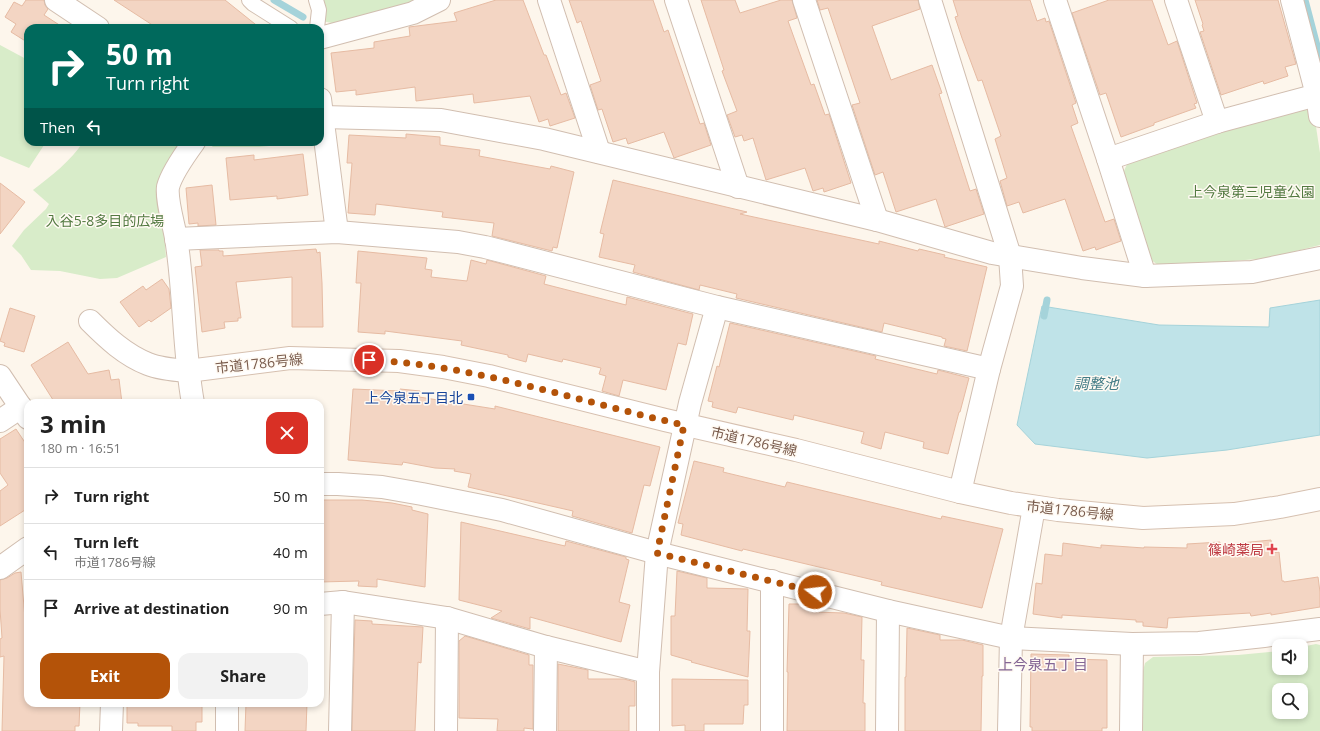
<!DOCTYPE html>
<meta charset="utf-8">
<style>
:root{--surface:#fff;--page:#f2f2f2;--text:#222;--muted:#767676;--line:#e0e0e0;--accent:#b45309}
body{margin:0;font-family:"Open Sans","Noto Sans JP",sans-serif;background:var(--page);color:var(--text);height:100vh;display:flex;flex-direction:column;font-size:15px;white-space:nowrap}
*{box-sizing:border-box;margin:0}
p{font-size:13px;color:var(--muted)}
.icon{flex:none;width:22px;height:22px;fill:none;stroke:currentColor;stroke-width:2;stroke-linecap:round;stroke-linejoin:round}
.map{position:relative;flex:1;overflow:hidden}
.sheet{position:absolute;left:24px;top:399px;width:300px;height:308px;display:flex;flex-direction:column;background:var(--surface);border-radius:12px;box-shadow:0 2px 6px #0003}
.sheet>*{flex:none}
.hud{position:absolute;left:24px;top:24px;width:300px;height:122px;border-radius:12px;box-shadow:0 2px 6px #0003;background:#00695c;color:#fff;overflow:hidden}
.controls{position:absolute;left:1272px;top:639px;display:grid;gap:8px}
.controls a{display:grid;place-items:center;width:36px;height:36px;border-radius:8px;background:var(--surface);box-shadow:0 2px 6px #0003;font-size:20px}
.pin{position:absolute;display:grid;place-items:center;width:34px;height:34px;color:#fff;margin:-17px;border:2px solid #fff;border-radius:50%;box-shadow:0 1px 4px #0007}
.me{position:absolute;width:44px;margin:-22px;rotate:285deg;stroke-linejoin:round;filter:drop-shadow(0 0 3px #0008)}
.turn{display:flex;align-items:center;gap:14px;height:84px;padding:0 16px;font-size:18px}
.turn .icon{width:52px;height:52px;stroke-width:2.5}
.turn b{display:block;font-size:28px;line-height:34px}
.then{display:flex;align-items:center;height:38px;padding:0 16px;background:#0003;gap:8px;font-size:15px}
.round{display:grid;place-items:center;flex:none;width:42px;height:42px;border-radius:12px;background:var(--page)}
.head{display:flex;align-items:center;justify-content:space-between;height:68px;padding:0 16px}
h1{font-size:24px;font-weight:700;line-height:30px}
.cta{display:flex;gap:8px;margin-top:auto;padding:8px 16px}
.cta a{flex:1;height:46px;border-radius:12px;background:var(--accent);color:#fff;font-size:16px;font-weight:700;line-height:46px;text-align:center}
.cta a+a{background:var(--page);color:var(--text)}
ul{padding:0;list-style:none}
li{display:flex;align-items:center;gap:12px;height:56px;padding:0 16px;border-top:1px solid var(--line)}
li div{flex:1}
li b{display:block;font-size:15px}
li em{font-style:normal}
.map>svg:first-child{display:block}
</style>
<div class="map">
<svg width="1320" height="731" viewBox="0 0 1320 731">
<rect width="100%" height="100%" fill="#fdf6ec"/>
<g fill="#d8ecc9" fill-rule="evenodd">
<path d="M315 0H429L337 24 322 21Z"/>
<path d="M0 45 28 60V142H46L29 168 0 156Z"/>
<path d="M1313 107 1320 153V245L1269 258 1161 267 1151 260 1123 173 1128 162 1218 130Z"/>
<path d="M83 142H167L184 149 163 220 166 257 117 278 100 279 60 271 31 270 21 255 12 246 24 230 46 209 49 204 33 190C51 176 71 161 83 142Z"/>
<path d="M215 142H310L259 147H212Z"/>
<path d="M1316 644 1320 645V731H1141L1143 671 1145 663 1153 657 1238 655 1279 651V668H1301V647ZM1279 690H1301V712H1279Z"/>
</g>
<path fill="#bfe3e8" stroke="#a5d3da" d="M1320 300V435L1227 450 1147 458 1035 444 1017 425 1042 306 1159 325 1269 327 1270 308Z"/>
<g fill="none" stroke-linecap="round" stroke-linejoin="round">
<g stroke="#a5d3da" stroke-width="7">
<path d="M274 0 303 17"/>
<path d="M1305 0 1320 57"/>
<path d="M1044 316 1047 300"/>
</g>
</g>
<g fill="#f3d5c3" stroke="#e6bba3">
<path d="M26 0H44L45 5 48 9 44 15 64 28H28L27 42 11 32 16 24 5 17 14 2 22 6Z"/>
<path d="M114 0H225L260 28H157Z"/>
<path d="M496 0H523L544 55H546L561 95 566 93 575 118 550 126 548 119 539 122 530 96 474 103 473 94 416 101 415 87 356 95V90L336 92 331 53 374 48V42L410 36 409 27 457 21 454 13Z"/>
<path d="M569 0H653L664 32 668 30 700 124 704 123 711 145 674 158 664 132 628 144 626 138 613 142 602 109 598 110 590 85 601 81 581 21 577 23Z"/>
<path d="M701 0H735L740 13 781 0H792L797 18 788 21 811 85 814 84 825 115 829 114 851 183 824 192 823 188 813 191 805 168 766 180 753 138 744 141 742 135 735 137 727 115 737 111 722 71 724 70Z"/>
<path d="M817 0H918L920 9 872 26 891 80 932 65 942 93 939 94 970 191 976 189 984 214 945 227 936 199 896 212 883 172 875 175 852 105 860 103 828 8 820 10Z"/>
<path d="M953 0H1030L1037 21 1045 18 1046 22 1049 21 1076 103 1072 105 1078 123 1071 126 1105 222 1114 219 1121 241 1096 250 1095 247 1083 251 1065 199 1023 213 1019 202 1007 206 1000 181 1007 178 995 139 1001 136 982 80 978 81 962 38 955 17 958 16Z"/>
<path d="M1109 0H1152L1168 45 1177 41 1197 103 1194 104 1196 108 1154 123V125L1121 137 1106 93 1100 95 1072 13Z"/>
<path d="M1195 0H1278L1296 64 1285 67 1288 76 1264 84 1263 81 1221 95 1200 32 1204 31 1202 25 1203 24Z"/>
<path d="M406 134 440 137V145L480 150 479 156 550 169 551 166 574 172 557 248 553 247 552 251 492 236 494 223 442 217 443 212 376 204 375 215 348 213 352 163H347L349 135 406 138Z"/>
<path d="M303 154 308 195 277 199V196L230 200 226 158 254 155V160Z"/>
<path d="M613 180 747 212 740 214 879 244V241L918 251 919 249 945 255 944 257 987 267 967 351 944 346 946 339 942 338V337L884 323 882 332 736 298 737 294 700 285 699 290 633 272 635 265 599 257 604 234 600 233Z"/>
<path d="M0 183 25 202 0 234Z"/>
<path d="M212 185 216 225 198 226V223L189 224 186 188Z"/>
<path d="M316 249 317 253 320 252 322 283 323 327H292V277L236 282 241 318H238V321L224 322 225 328 202 332 195 267 202 266 200 250H219V251H223V256Z"/>
<path d="M358 251 427 258 425 269 432 270 431 277 467 281 471 260 486 264 487 260 546 276 544 284 626 305 627 297 693 314 686 345 678 343 666 390 623 380 619 396 602 391 606 376 599 374 601 368 563 359 562 362 528 354 526 362 508 357V355L461 345 462 341 385 331V334L358 332 361 283H356Z"/>
<path d="M162 279 169 289 171 308 151 322 149 320 139 327 120 302 143 286 146 290Z"/>
<path d="M10 308 35 316 24 352 4 346 5 343 0 341Z"/>
<path d="M730 323 876 356 875 359 937 374 938 370 969 378 960 412H959L948 454 923 448 924 442 885 432 881 449 861 443 864 432 794 415 793 420 738 407 736 413 712 407 713 402 708 401 717 366 719 367Z"/>
<path d="M68 342 88 374 109 370 111 380 119 379 122 403H55L31 365Z"/>
<path d="M353 389 400 391V389L420 391 419 397 495 409V406L660 447 650 486 644 485 632 533 572 516 573 511 468 487 471 474 454 471 455 469 435 468 403 462 402 465 348 460Z"/>
<path d="M16 429 28 447V515L25 510 0 526V491L8 485 0 473V439Z"/>
<path d="M694 461 724 468 723 472 785 487 787 482 941 519 942 516 1003 529 982 608 881 585 882 582 743 549 742 551 681 535 683 524 678 523Z"/>
<path d="M321 500H362L392 503 412 507V510L428 514 425 587 377 579V587L358 586 359 581 320 582Z"/>
<path d="M461 522 565 546 566 541 626 557V559L629 560 619 602 630 605 621 642 530 617V629L491 618 502 611 459 600Z"/>
<path d="M1271 540 1272 553 1279 552 1282 581H1284V582L1318 577 1320 592V607L1271 615V613L1251 616 1250 613 1168 618 1167 628 1143 626V622H1136V620L1062 615V618L1033 614 1036 583 1042 584 1045 554 1062 556 1063 543 1101 548V545L1144 548V547L1187 548V544L1220 542V545Z"/>
<path d="M677 571 707 578V588L748 589 747 631H750L748 677 691 662 692 661 671 655V616H675Z"/>
<path d="M21 572 28 653V703H80L79 726H75V731H2L4 656 0 657V639L2 638 0 609V580L7 578 15 573Z"/>
<path d="M789 604H807L814 605V612L844 613 862 617 861 660H864L863 703H865V731H787L788 672H787Z"/>
<path d="M355 620 372 621V624L423 627 421 663 418 662 415 731H352Z"/>
<path d="M907 628 940 635V640H962L983 645V676H982L981 731H905V677H906Z"/>
<path d="M465 636 529 655V665H533V729L524 728V731H497L498 719 459 718V641Z"/>
<path d="M1031 654 1069 655V659L1107 660V728H1102V731H1032V727H1030Z"/>
<path d="M558 664 588 670V679H624L635 682V706H629V731H558Z"/>
<path d="M672 679 748 680V705H744L743 724H704V731H685V725L672 726Z"/>
<path d="M127 703H202V722H196V731H172V726H138V723H127Z"/>
<path d="M246 703H307L306 731H245Z"/>
</g>
<g fill="none" stroke-linecap="round" stroke-linejoin="round">
<g stroke="#d1beb0" stroke-width="16">
<g id="lane">
<path d="M249 0 253 4 291 28"/>
<path d="M316 0 319 10 317 28"/>
</g>
</g>
<g stroke="#d1beb0" stroke-width="24">
<g id="street">
<path d="M56 0 98 28"/>
<path d="M549 0 599 152"/>
<path d="M676 0 738 187"/>
<path d="M804 0 877 220"/>
<path d="M930 0 1010 256 1012 286 989 369 960 492"/>
<path d="M1055 0 1108 159 1145 276"/>
<path d="M1176 0 1217 122"/>
<path d="M1292 0 1317 95 1320 116"/>
<path d="M320 38 413 13 439 0"/>
<path d="M320 99 337 232"/>
<path d="M323 117 441 120 544 139 877 220 992 253 1082 268 1145 276 1252 272 1320 258"/>
<path d="M1108 159 1217 122 1317 95"/>
<path d="M176 239 337 232 458 242 485 247 717 307 989 369"/>
<path d="M90 321C107 338 125 355 148 364 160 369 175 370 188 371"/>
<path d="M0 376 28 418"/>
<path d="M193 403C183 349 185 293 176 238 174 225 166 200 168 187 171 175 186 153 194 142"/>
<path d="M0 421 21 407"/>
<path d="M320 484H338L382 487 422 494 502 510 657 553 888 611 1011 638 1132 644 1199 643 1264 636 1320 629"/>
<path d="M0 568 28 548"/>
<path d="M320 604 343 602 447 618 546 647 648 672"/>
<path d="M111 731 112 703"/>
<path d="M227 731V703"/>
<path d="M340 731 343 602"/>
<path d="M446 731 447 618"/>
<path d="M545 731 546 647"/>
<path d="M648 731V672L657 553 690 403 717 307"/>
<path d="M772 731V581"/>
<path d="M887 731 888 611"/>
<path d="M1009 731 1011 638 1034 507"/>
<path d="M1131 731 1132 644"/>
</g>
</g>
<g stroke="#d6c0b0" stroke-width="24">
<path id="secondary" d="M188 371 290 358 399 361 443 367 489 376 665 420 796 450 960 492 1011 503 1058 510 1143 518 1234 514 1280 507 1320 499"/>
</g>
<use href="#lane" stroke="#fff" stroke-width="14"/>
<use href="#street" stroke="#fff" stroke-width="22"/>
<use href="#secondary" stroke="#fff" stroke-width="22"/>
</g>
<g fill="none" stroke-linecap="round" stroke-linejoin="round">
<path stroke="#b45309" stroke-width="7" stroke-dasharray="0 12.6" d="M369 360C477 365 579 402 684 425L657 553 815 592"/>
</g>
<rect fill="#1a4fb4" stroke="#fffaf3" stroke-width="1.5" x="467" y="393" width="8" height="8" rx="2"/>
<path fill="#e0444e" stroke="#fffaf3" stroke-width="1.5" d="M1270 543h4v4h4v4h-4v4h-4v-4h-4v-4h4z"/>
<g text-anchor="middle" dominant-baseline="central" stroke-width="3" stroke-linejoin="round" paint-order="stroke">
<g font-size="14" fill="#537a41" stroke="#fffaf3">
<text x="1252" y="191">上今泉第三児童公園</text>
<text x="105" y="220">入谷5-8多目的広場</text>
</g>
<g font-size="14" fill="#7a5c4d" stroke="#fffaf3">
<text transform="translate(259 363) rotate(-6)">市道1786号線</text>
<text transform="translate(754 441) rotate(13)">市道1786号線</text>
<text transform="translate(1070 510) rotate(6)">市道1786号線</text>
</g>
<g font-size="14" fill="#164399" stroke="#fffaf3" text-anchor="end">
<text x="463" y="397">上今泉五丁目北</text>
</g>
<g font-size="14" fill="#be3a42" stroke="#fffaf3" text-anchor="end">
<text x="1264" y="549">篠崎薬局</text>
</g>
<g font-size="15" font-style="italic" fill="#437c86" stroke="#fffaf3">
<text x="1096" y="383">調整池</text>
</g>
<g font-size="15" fill="#846695" stroke="#fffaf3">
<text x="1043" y="664">上今泉五丁目</text>
</g>
</g>
</svg>
<div class="controls">
<a><svg class="icon" aria-label="sound" viewBox="0 0 24 24"><path d="M4 9h4l5-4v14l-5-4H4zM17 9q2 3 0 6"/></svg></a>
<a><svg class="icon" aria-label="search" viewBox="0 0 24 24"><circle cx="10" cy="10" r="6"/><path d="M15 15l6 6"/></svg></a>
</div>
<div class="pin" style="left:369px;top:360px;background:#d93025"><svg class="icon" aria-label="arrive" viewBox="0 0 24 24"><path d="M6 21V4h12l-3 4 3 4H6"/></svg></div>
<svg class="me" style="left:815px;top:592px" viewBox="-20 -20 40 40"><circle r="17" fill="#b45309" stroke="#fff" stroke-width="3"/><path d="M0-11L8 9 0 5-8 9z" fill="#fff"/></svg>
<div class="hud">
<div class="turn"><svg class="icon" aria-label="right" viewBox="0 0 24 24"><path d="M7 20v-9h11M14 6l5 5-5 5"/></svg><div><b>50 m</b>Turn right</div></div>
<div class="then">Then<svg class="icon" aria-label="left" viewBox="0 0 24 24"><path d="M17 20v-9H6M10 6l-5 5 5 5"/></svg></div>
</div>
<section class="sheet">
<div class="head"><div><h1>3 min</h1><p>180 m · 16:51</p></div><a class="round" style="background:#d93025;color:#fff"><svg class="icon" aria-label="close" viewBox="0 0 24 24"><path d="M6 6l12 12M18 6L6 18"/></svg></a></div>
<ul>
<li><svg class="icon" aria-label="right" viewBox="0 0 24 24"><path d="M7 20v-9h11M14 6l5 5-5 5"/></svg><div><b>Turn right</b></div><em>50 m</em></li>
<li><svg class="icon" aria-label="left" viewBox="0 0 24 24"><path d="M17 20v-9H6M10 6l-5 5 5 5"/></svg><div><b>Turn left</b><p>市道1786号線</p></div><em>40 m</em></li>
<li><svg class="icon" aria-label="arrive" viewBox="0 0 24 24"><path d="M6 21V4h12l-3 4 3 4H6"/></svg><div><b>Arrive at destination</b></div><em>90 m</em></li>
</ul>
<div class="cta"><a>Exit</a><a>Share</a></div>
</section>
</div>
